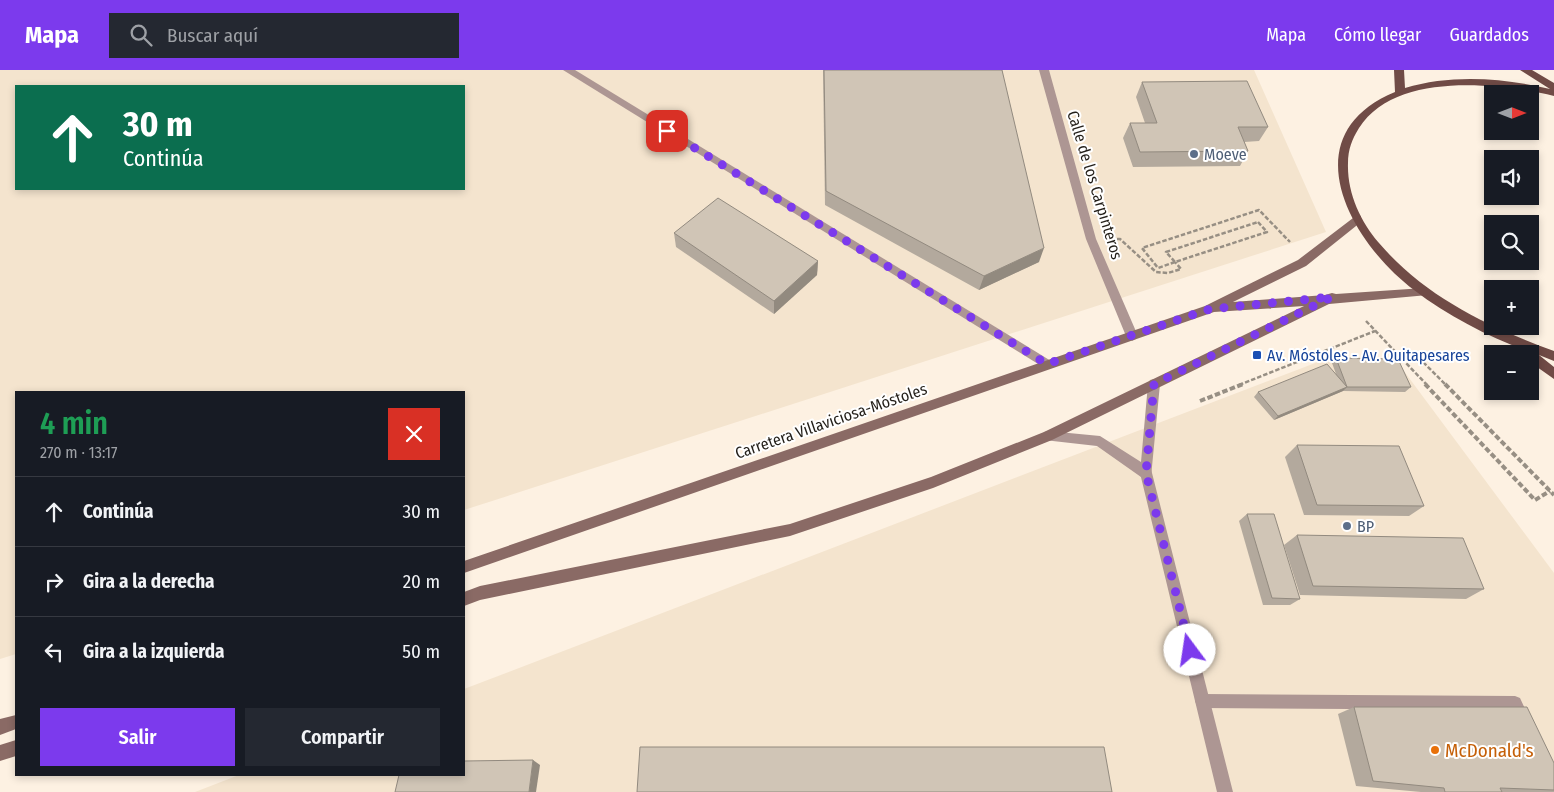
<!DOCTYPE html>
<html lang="es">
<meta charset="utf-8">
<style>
:root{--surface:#171b24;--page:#242831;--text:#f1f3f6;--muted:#9ea1a6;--line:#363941;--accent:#7c3aed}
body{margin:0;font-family:"Fira Sans Condensed",sans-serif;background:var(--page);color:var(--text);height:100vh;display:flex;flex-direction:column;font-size:19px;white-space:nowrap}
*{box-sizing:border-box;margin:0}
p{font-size:16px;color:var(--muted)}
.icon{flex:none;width:28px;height:28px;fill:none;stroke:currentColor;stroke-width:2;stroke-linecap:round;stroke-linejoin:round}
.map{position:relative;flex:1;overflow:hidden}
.drawer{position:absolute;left:15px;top:321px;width:450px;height:385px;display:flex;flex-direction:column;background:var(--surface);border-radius:0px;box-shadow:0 2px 8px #0003}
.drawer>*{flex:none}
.top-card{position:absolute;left:15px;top:15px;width:450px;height:105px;border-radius:0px;box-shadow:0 2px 8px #0003;background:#0b6e4f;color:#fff;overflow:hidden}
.needle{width:32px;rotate:90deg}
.controls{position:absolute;left:1484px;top:15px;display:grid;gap:10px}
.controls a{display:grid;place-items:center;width:55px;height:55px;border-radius:0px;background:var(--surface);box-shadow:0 2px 8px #0003;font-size:25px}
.pin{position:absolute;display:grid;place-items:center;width:42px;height:42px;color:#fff;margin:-21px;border-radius:10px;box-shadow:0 2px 8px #0006}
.me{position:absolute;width:55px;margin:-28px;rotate:346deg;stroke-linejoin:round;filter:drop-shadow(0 0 4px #0008)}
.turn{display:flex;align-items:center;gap:18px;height:105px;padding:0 25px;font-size:22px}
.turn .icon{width:65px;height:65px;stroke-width:2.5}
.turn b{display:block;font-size:35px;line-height:42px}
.round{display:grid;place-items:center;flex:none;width:52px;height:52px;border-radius:0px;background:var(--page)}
.overview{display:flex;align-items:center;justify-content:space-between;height:85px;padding:0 25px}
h1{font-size:30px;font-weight:600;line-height:38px;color:#1e9e55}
.cta{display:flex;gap:10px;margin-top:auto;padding:10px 25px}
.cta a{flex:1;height:58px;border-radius:0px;background:var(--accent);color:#fff;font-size:20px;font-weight:600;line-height:58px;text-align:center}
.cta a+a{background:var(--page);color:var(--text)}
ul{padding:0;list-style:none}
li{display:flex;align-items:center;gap:15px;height:70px;padding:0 25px;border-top:1px solid var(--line)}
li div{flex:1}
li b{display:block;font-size:19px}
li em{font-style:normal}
header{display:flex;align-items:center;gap:30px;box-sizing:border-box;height:70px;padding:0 25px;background:var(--accent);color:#fff}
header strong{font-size:24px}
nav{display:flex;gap:28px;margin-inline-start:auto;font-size:18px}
.search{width:350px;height:45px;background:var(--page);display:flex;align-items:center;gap:12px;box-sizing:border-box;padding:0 18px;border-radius:0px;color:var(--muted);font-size:19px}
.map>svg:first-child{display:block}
</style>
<header>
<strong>Mapa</strong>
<div class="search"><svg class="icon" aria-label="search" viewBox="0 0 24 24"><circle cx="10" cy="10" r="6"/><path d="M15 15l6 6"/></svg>Buscar aquí</div>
<nav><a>Mapa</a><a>Cómo llegar</a><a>Guardados</a></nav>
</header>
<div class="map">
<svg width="1554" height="722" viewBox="0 0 1554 722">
<rect width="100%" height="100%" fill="#fdf1e2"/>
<g fill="#f4e4ce" fill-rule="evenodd">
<path d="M0 0H1254L1326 162 464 440V322H16V584L0 589ZM16 16H464V119H16Z"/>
<path d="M1331 287 1395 289 1554 503V722H195L239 705H464V619Z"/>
</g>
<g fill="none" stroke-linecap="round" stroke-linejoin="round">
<g stroke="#978f84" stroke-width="2.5" stroke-dasharray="4.5 2" stroke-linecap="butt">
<path d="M1258 152 1267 162 1175 192 1166 182Z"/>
<path d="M1117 169H1120L1156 202 1168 203 1181 199 1175 192"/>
<path d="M1175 192 1158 198 1142 178 1259 140 1290 172"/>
<path d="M1366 251 1427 315"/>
<path d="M1414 283 1446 315"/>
<path d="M1239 315 1375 261"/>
</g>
<g stroke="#978f84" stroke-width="4" stroke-dasharray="5.5 2.5" stroke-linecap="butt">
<path d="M1425 314 1535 430 1550 421"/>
<path d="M1445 314 1554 425"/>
<path d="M1200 331 1243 314"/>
</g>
<g fill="#ad9693" fill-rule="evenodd">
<path d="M563 0H575L1051 291 1053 294 1051 297H1043Z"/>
<path d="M1154 309 1158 310 1160 314 1151 407 1146 409 1141 407 1097 376 1044 370 1042 366 1044 362 1048 361 1100 366 1141 392 1148 314 1150 310Z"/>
<path d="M1202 624 1515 626 1520 628 1531 652 1528 657 1523 660 1518 657 1511 640 1202 638 1197 636 1195 631 1197 626Z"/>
</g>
<g fill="#ad9693" fill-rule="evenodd">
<path d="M1039 0H1049L1096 169 1138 266 1136 269 1132 271 1126 266 1086 169Z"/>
<path d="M1146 397 1151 399 1152 403 1233 722H1217L1140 403 1141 399Z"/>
</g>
<g fill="#8a6a65" fill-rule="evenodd">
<path d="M1357 145 1361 146V152L1306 196 1233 232 1325 225 1332 223 1336 224 1424 218 1430 222 1428 225 1329 234 1052 370 933 418 790 466 480 530 464 536V522L480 516 790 454 931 407 1044 362 1304 236 1214 242 464 503V491L1205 236 1298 190Z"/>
<path d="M16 645V659L0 665V649Z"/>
<path d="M16 670V686L0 691V675Z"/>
</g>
<path fill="#704b46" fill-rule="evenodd" d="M1394 0H1404L1405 18C1452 4 1503 8 1550 19L1520 0H1532L1554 13V26C1499 13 1395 1 1359 58 1352 69 1348 80 1348 93 1347 122 1360 151 1379 173 1425 227 1489 257 1554 281V291L1539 285 1554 297V309L1530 292V284H1525L1527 281C1487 266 1448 246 1414 220 1349 171 1291 65 1395 22Z"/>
</g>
<g fill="#b3a99d">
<path d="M823 0H1002L1039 192 979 220 825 135Z"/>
<path d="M1142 12 1268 57 1259 71 1244 72 1248 81 1240 96 1133 97 1123 68 1130 53H1145L1136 27Z"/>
<path d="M674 163 818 191 817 205 774 244 676 177Z"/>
<path d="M1336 288 1411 317 1405 322 1343 321 1274 350 1254 327 1258 322 1336 304 1332 293Z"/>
<path d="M1297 375 1424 436 1409 446 1304 445 1285 387Z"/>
<path d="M1247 444 1300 529 1290 535H1263L1239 451Z"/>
<path d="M1297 465 1484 519 1466 529 1300 525 1284 475Z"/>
<path d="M1354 637 1554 693V722H1421L1356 716 1338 644Z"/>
</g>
<g fill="#928a7f">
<path d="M1044 178 1039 192 979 220 984 206Z"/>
<path d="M818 191 817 205 774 244V231Z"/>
<path d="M1347 317 1343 321 1274 350 1278 346Z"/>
<path d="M533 690 540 695 536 722H529Z"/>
</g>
<g fill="#d0c5b6" stroke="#928a7f">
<path d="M824 0H1002L1044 178 984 206 826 121Z"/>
<path d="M1247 11 1268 57H1238L1248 81 1140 82 1130 53H1157L1142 12Z"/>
<path d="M718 128 818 191 774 231 674 163Z"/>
<path d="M1336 288 1398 289 1411 317H1347Z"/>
<path d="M1327 294 1347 317 1278 346 1258 322Z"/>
<path d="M1297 375 1399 376 1424 436 1317 435Z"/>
<path d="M1247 444H1274L1300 529 1272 528Z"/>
<path d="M1297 465 1463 468 1484 519 1313 516Z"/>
<path d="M1354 637H1527L1554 693V720L1500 718 1502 722H1445L1444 718 1373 711Z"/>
<path d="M640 677H1104L1112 722H637Z"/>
<path d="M533 690 529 722H395L399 705H464V691Z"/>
</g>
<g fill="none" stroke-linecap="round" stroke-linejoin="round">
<path stroke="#7c3aed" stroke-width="9" stroke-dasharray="0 16.2" d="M667 61 1047 294 1210 239 1332 227 1154 314 1146 403 1190 580"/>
</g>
<g fill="#5c6f8a" stroke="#fff" stroke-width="2">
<circle cx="1194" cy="84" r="5"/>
<circle cx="1347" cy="456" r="5"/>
</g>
<rect fill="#1a4fb4" stroke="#fff" stroke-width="2" x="1252" y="280" width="10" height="10" rx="2.5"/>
<circle fill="#e8710a" stroke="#fff" stroke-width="2" cx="1435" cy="680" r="5"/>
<g text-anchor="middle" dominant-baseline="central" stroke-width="4" stroke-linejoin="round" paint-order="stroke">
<g font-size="16" fill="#4e5e75" stroke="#fff" text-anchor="start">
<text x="1204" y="84">Moeve</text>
<text x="1357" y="456">BP</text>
</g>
<g font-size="16" fill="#231f19" stroke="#fff">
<text transform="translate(1095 115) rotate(73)">Calle de los Carpinteros</text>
<text transform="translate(831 351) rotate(-19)">Carretera Villaviciosa-Móstoles</text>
</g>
<g font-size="16" fill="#164399" stroke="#fff" text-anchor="start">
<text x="1267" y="285">Av. Móstoles - Av. Quitapesares</text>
</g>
<g font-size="19" fill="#c56008" stroke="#fff" text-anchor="start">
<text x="1445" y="680">McDonald's</text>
</g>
</g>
</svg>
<div class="controls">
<a><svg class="needle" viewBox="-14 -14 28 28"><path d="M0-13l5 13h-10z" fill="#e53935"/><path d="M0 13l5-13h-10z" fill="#9ea1a6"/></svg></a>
<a><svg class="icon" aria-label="sound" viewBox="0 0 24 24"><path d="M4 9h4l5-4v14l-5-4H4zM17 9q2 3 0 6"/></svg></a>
<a><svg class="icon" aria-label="search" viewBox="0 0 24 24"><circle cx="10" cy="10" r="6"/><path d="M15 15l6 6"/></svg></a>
<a>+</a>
<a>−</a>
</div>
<div class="pin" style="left:667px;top:61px;background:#d93025"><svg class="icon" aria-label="arrive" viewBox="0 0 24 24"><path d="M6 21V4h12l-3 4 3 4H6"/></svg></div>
<svg class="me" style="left:1190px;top:580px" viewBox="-20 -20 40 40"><circle r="19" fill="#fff"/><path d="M0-13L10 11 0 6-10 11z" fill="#7c3aed"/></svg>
<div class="top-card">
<div class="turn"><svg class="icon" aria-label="ahead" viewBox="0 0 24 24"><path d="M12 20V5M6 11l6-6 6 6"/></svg><div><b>30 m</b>Continúa</div></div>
</div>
<section class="drawer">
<div class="overview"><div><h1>4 min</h1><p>270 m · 13:17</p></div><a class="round" style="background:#d93025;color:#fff"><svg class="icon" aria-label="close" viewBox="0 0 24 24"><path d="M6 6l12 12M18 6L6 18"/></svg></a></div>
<ul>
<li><svg class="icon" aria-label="ahead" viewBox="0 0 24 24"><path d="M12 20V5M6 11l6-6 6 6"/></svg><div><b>Continúa</b></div><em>30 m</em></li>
<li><svg class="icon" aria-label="right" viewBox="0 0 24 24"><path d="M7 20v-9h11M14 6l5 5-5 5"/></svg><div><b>Gira a la derecha</b></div><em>20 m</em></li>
<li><svg class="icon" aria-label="left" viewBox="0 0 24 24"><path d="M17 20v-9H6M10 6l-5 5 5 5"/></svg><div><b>Gira a la izquierda</b></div><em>50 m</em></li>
</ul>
<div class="cta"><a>Salir</a><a>Compartir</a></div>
</section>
</div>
